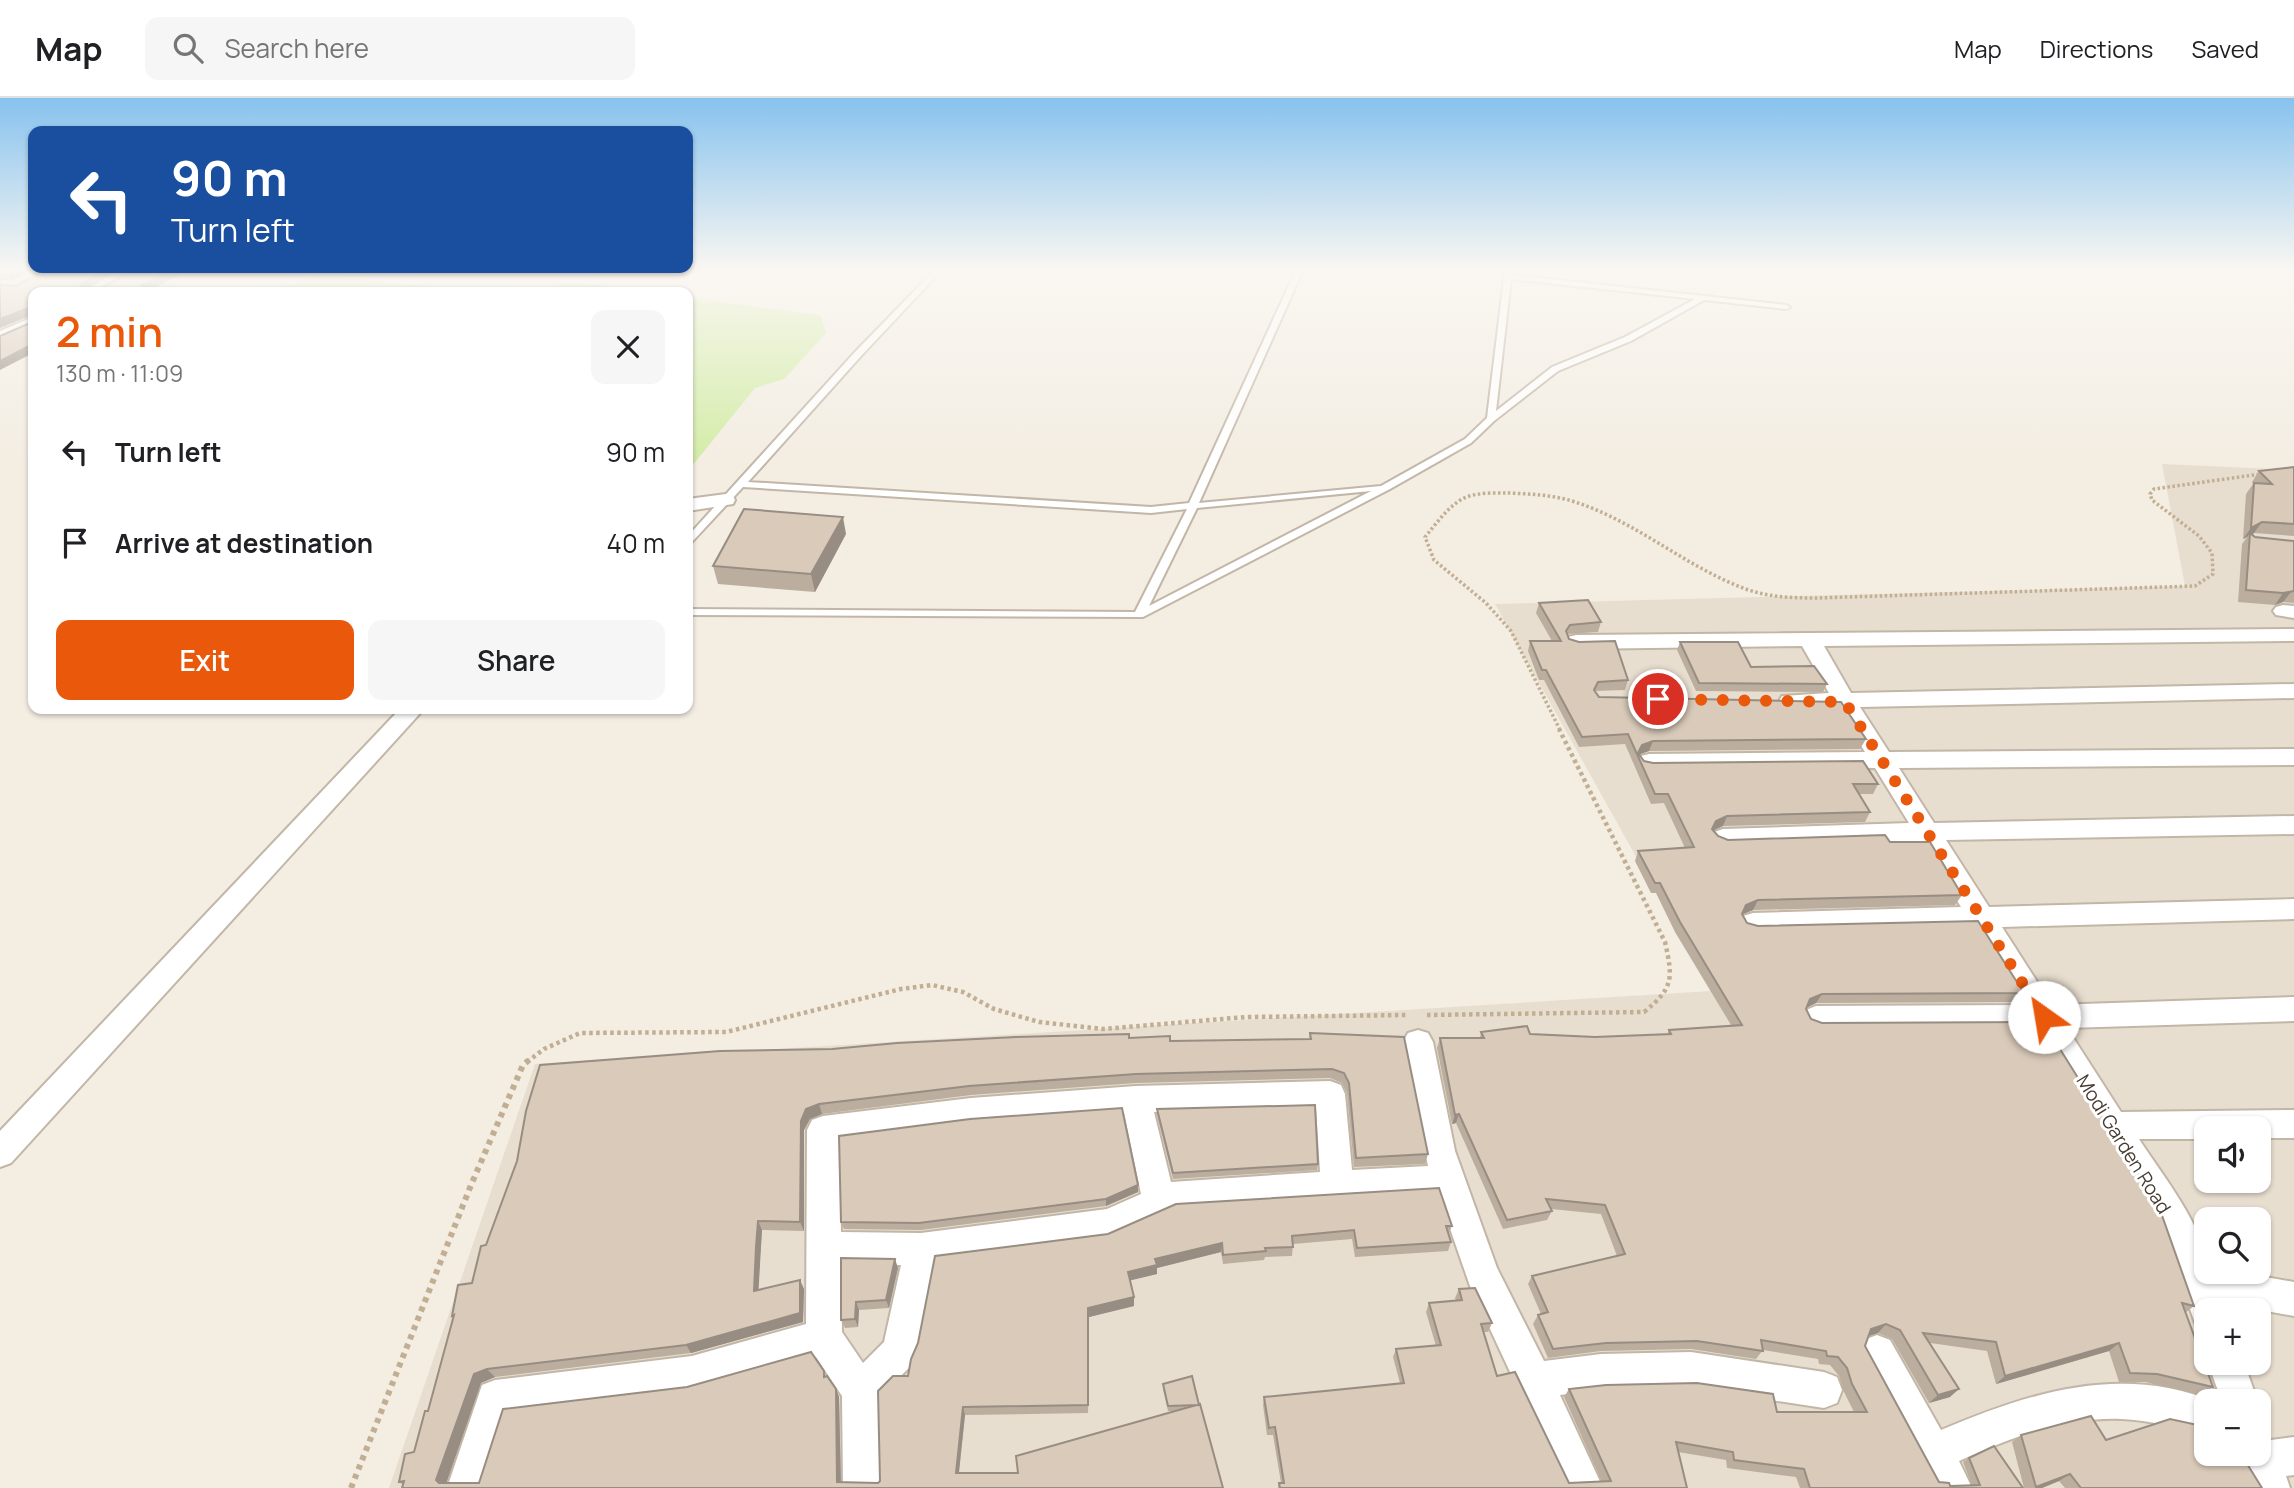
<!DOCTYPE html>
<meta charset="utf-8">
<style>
:root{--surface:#fff;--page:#f6f6f6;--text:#202124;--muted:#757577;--line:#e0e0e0;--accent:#ea580c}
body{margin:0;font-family:Manrope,sans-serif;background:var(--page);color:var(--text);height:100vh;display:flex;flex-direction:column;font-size:26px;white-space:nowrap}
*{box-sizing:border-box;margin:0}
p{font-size:23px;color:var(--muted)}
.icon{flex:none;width:38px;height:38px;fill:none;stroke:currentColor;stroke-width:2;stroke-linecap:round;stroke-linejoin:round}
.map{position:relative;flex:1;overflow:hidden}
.details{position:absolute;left:28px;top:189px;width:665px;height:427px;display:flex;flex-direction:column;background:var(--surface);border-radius:14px;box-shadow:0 2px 5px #0004}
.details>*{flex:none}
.hud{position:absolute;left:28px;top:28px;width:665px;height:147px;border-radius:14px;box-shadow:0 2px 5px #0004;background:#1a4fa0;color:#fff;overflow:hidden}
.buttons{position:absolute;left:2194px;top:1018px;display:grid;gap:14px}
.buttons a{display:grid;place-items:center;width:77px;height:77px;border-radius:14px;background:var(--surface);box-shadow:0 2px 5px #0004;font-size:35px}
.pin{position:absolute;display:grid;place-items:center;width:60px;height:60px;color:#fff;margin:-30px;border:4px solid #fff;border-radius:50%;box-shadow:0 2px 7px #0007}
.me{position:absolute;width:77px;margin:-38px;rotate:328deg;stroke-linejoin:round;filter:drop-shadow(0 0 5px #0008)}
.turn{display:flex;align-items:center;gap:24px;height:147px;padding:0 28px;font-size:32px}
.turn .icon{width:91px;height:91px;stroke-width:2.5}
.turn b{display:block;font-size:49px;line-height:60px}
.round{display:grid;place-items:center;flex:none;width:74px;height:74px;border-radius:14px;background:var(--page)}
.headline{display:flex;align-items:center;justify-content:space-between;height:119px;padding:0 28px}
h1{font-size:42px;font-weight:600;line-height:52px;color:var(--accent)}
.action{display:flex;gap:14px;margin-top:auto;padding:14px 28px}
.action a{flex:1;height:80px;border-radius:14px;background:var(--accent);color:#fff;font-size:28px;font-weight:600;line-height:80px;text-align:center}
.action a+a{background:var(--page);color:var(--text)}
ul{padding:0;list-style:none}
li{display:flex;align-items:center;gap:21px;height:91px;padding:0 28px}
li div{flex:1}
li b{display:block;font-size:26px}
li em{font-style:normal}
header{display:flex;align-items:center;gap:42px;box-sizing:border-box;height:98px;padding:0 35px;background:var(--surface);border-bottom:2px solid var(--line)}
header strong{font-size:33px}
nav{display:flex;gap:38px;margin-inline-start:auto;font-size:24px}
.search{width:490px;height:63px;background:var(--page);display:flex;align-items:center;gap:18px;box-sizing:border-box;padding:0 24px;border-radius:14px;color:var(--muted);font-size:26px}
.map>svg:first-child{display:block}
</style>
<header>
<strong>Map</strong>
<div class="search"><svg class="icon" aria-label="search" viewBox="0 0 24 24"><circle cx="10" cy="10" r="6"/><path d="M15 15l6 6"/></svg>Search here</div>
<nav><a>Map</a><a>Directions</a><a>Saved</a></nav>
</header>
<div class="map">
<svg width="2294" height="1390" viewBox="0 0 2294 1390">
<rect width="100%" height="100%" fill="#f3ede2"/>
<path fill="#e8decf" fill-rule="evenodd" d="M2162 366 2294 372V1390H389L535 966 1711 893 1495 506 2185 488ZM2207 1031H2259V1083H2207ZM2207 1122H2259V1174H2207ZM2207 1213H2259V1265H2207ZM2207 1304H2259V1356H2207Z"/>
<g fill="#d2eca6">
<path d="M309 175 458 192 455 194H278Z"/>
<path d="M565 183 647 194H550Z"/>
<path d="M688 200 821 217 826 235 784 281 755 290 688 373Z"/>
</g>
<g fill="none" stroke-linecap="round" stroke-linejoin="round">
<g stroke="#c2b6a7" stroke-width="4">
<g id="service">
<path d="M935 172H942L861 258 748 384 1151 409 1189 405 1296 172H1303L1199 405 1381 388 1465 341 1487 320 1505 172H1512V177L1786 207 1790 209 1786 211 1704 202 1631 243 1558 273 1494 323 1471 345 1390 391 1143 519 688 517V511L1135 514 1187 411 1151 415 743 389 691 445 688 446V438L855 254ZM1511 181 1695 201 1625 239 1552 269 1496 313ZM1371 393 1149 508 1197 410Z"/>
<path d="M2280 172H2294V175Z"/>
</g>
</g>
<g stroke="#c2b6a7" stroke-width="4">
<g id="minor">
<path d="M33 219V230L0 244V233Z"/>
<path d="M726 396 733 398 735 402 733 406 688 413V401Z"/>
<path d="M2283 507 2294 508V520L2276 517 2273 513 2276 509Z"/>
<path d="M2294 531V543L1824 548 1851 595 2294 586V600L1860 609 1889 654 2294 651V667L1899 670 1934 725 2294 718V736L1946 742 1989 809 2294 801V821L2002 829 2052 907 2294 899V923L2067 930 2121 1014 2294 1012V1040H2259V1031H2207V1041H2139C2162 1077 2207 1131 2207 1174H2237L2294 1184V1218L2222 1205 2224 1213H2207V1230L2195 1225 2164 1138 2036 931 1816 932 1806 928 1802 920 1806 912 1816 908 2021 907 1973 830 1753 835 1743 832 1739 825 1743 818 1753 815 1961 809 1920 743 1723 749 1714 746 1710 740 1714 734 1723 731 1909 725 1875 670 1649 672 1641 670 1637 664 1641 658 1649 656 1865 654 1837 609 1782 608 1779 603 1782 598 1829 595 1802 548 1576 551 1568 549 1565 544 1568 539 1576 537Z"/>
<path d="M400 611H424L11 1065 0 1069V1033Z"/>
<path d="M1418 932 1428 935 1433 944 1455 1053 1497 1170 1544 1263 1601 1256 1691 1254 1824 1274 1837 1279 1842 1292 1837 1305 1824 1310 1691 1290 1601 1292 1560 1297 1603 1390H1564L1470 1188 1438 1096 1175 1113 1108 1142 935 1165 918 1253 913 1266 878 1300 881 1390H843L842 1298 816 1259 692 1294 508 1317 485 1390H447L482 1287 495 1282 692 1258 806 1226 807 1032 812 1022 823 1018 971 1000 1136 988 1330 983 1341 987 1345 996 1352 1072 1428 1068 1403 944 1408 935ZM1316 1010 1320 1074 1171 1084 1154 1014ZM1124 1015 1141 1096 1107 1111 921 1135 841 1134 839 1044 971 1026ZM841 1166 901 1167 884 1244 863 1265 842 1234Z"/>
<path d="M1877 1237 1890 1242 1941 1332C2029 1295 2121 1265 2215 1304H2207V1337C2179 1330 2150 1322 2121 1321 2065 1319 2009 1340 1959 1363L1972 1390H1932L1859 1255 1864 1242Z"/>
<path d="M2208 1265H2244L2258 1304H2222Z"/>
<path d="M2259 1337 2271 1342 2294 1339V1377L2286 1378 2290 1390H2252L2240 1356H2259Z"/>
</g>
</g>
<path stroke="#c2ae93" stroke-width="3.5" stroke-dasharray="2.5 2.5" stroke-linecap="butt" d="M1560 632 1511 533 1486 505 1434 462 1425 439C1436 426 1447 410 1462 401 1476 394 1494 395 1509 395 1531 396 1552 397 1572 403 1634 422 1683 467 1743 490 1766 499 1791 500 1816 500L2195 488 2213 476 2212 455 2199 438 2152 402 2150 396 2154 391 2261 376"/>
<g stroke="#c2ae93" stroke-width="4.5" stroke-dasharray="3.5 3.5" stroke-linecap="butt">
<path d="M1427 917 1644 914C1674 890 1673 880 1665 844L1559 631"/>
<path d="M527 964 544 951 580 935 726 934 901 891 932 887 963 894 994 911 1039 924 1103 931 1246 919 1408 917"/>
</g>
<path stroke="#c2ae93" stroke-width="6" stroke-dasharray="5 5" stroke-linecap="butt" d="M351 1390 471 1087 523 967 529 962"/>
<use href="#service" fill="#fff" fill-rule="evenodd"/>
<use href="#minor" fill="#fff" fill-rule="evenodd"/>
</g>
<g fill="#bbae9f">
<path d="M0 172H32L12 182H0Z"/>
<path d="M2294 369V438L2254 435 2252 437 2255 439 2294 443V505L2283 504 2275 507 2238 504 2242 446 2247 439 2243 441 2246 396 2253 386 2252 384 2259 373Z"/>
<path d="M846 436 815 494 718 486 713 468Z"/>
<path d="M1539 505 1601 524 1598 534 1567 536 1569 541 1628 582 1625 592 1595 593 1599 599 1866 641 1860 651 1649 653 1639 656 1644 663 1653 665 1878 686 1873 696H1859L1870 714 1865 724 1723 728 1713 732 1718 738 1728 742 1890 744 1962 797 1955 807 1753 812 1742 816 1747 825 2024 895 2016 904 1816 905 1806 910V911L1811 921 2194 1208 2185 1215 2213 1289 2201 1297 2145 1284H2119L2109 1253 1996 1286 1987 1253 1930 1245 1950 1299 1929 1305 1892 1241 1878 1235 1868 1238 1865 1248 1939 1384 1951 1389 1952 1388H1972L1963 1364 1969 1360 2023 1390H1800L1796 1379 1727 1370 1726 1362 1678 1354 1687 1390H1278L1279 1385H1281L1273 1337H1267L1263 1307 1264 1299 1400 1285 1393 1259 1396 1251 1436 1248 1426 1214 1429 1205 1456 1203 1455 1200 1459 1191 1492 1225 1488 1234H1483L1497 1278 1569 1385 1602 1384 1564 1299 1569 1291 1777 1314H1854L1844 1294 1839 1278 1830 1267 1819 1266 1818 1261 1763 1252 1756 1261 1691 1251 1601 1253 1548 1260 1533 1226 1538 1217 1541 1216 1528 1186 1532 1178 1617 1158 1601 1116 1551 1111 1552 1113 1547 1122 1503 1131 1456 1025 1452 1026 1437 950 1440 940H1480L1481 934 1595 939 1667 936 1669 932 1731 927 1675 834 1656 795H1651L1635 763 1638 753 1685 750 1664 705 1651 706 1625 646 1579 649 1544 582H1539L1528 553 1530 543H1552L1536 515Z"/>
<path d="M1680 544 1751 569 1827 586 1823 594 1696 593 1677 552Z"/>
<path d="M1310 935 1428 1056 1425 1066 1354 1069 1347 995 1342 985 1330 980 1136 985 971 997 822 1016 810 1021 804 1032V1133L762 1132 760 1158 758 1192 804 1191 803 1224 691 1255 495 1279 481 1285 446 1385H479L826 1278 836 1291 839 1299 841 1385H878L880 1383 908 1278 1108 1136 1452 1128 1448 1137 1451 1144 1448 1153 1355 1159 1352 1141 1293 1146 1292 1158 1265 1159 1264 1162 1223 1166 1221 1154 1157 1170V1176L1130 1182 1134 1199V1208L1089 1219 1088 1315 965 1317 959 1375H1018L1177 1313H1168L1163 1291V1286L1192 1278 1223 1390 403 1387 399 1384 414 1354 428 1313 454 1220 452 1218 472 1185 486 1147 832 951 1129 940 1170 943 1309 941Z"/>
<path d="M1157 1011 1318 1066 1317 1072 1173 1081 1157 1017Z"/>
<path d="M1138 1087V1094L1106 1108 921 1132 844 1131 841 1124Z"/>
<path d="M841 1160 898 1170 889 1210 859 1212 858 1229 845 1230 841 1222Z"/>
<path d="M2021 1337 2106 1342 2262 1390H2065L2059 1383 2042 1390H2024L2012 1344Z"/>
</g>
<g fill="#988d82">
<path d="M15 172H32L12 182 8 176Z"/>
<path d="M104 172H120L85 192 80 189 81 185Z"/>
<path d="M172 172H184L185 174 149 193V194H132L142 187Z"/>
<path d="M28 210 32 217 0 230V221Z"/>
<path d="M33 246V255L0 272V263Z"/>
<path d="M843 419 846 436 815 494 811 476Z"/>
<path d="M2262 424 2254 435 2250 438V435L2247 439 2243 441 2251 430Z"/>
<path d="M2292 493 2283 504 2275 507 2283 495Z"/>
<path d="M1653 643 1649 653 1638 657 1642 647Z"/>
<path d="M1727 718 1723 728 1712 733 1716 723Z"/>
<path d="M1758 802 1753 812 1741 817 1746 807Z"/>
<path d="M1822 896 1816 905 1804 911 1810 901Z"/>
<path d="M819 1006 822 1016 810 1021 804 1032V1133L800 1124 801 1023 806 1011Z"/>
<path d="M1459 1016 1456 1025 1452 1026 1455 1017Z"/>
<path d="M1138 1087V1094L1106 1108V1101Z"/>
<path d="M758 1123 762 1132 758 1201 754 1193Z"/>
<path d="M1222 1145 1221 1154 1157 1170V1176L1128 1183V1174L1155 1161Z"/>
<path d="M895 1161 898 1170 889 1210 886 1202Z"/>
<path d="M800 1182 804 1191 803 1224 691 1255 686 1247Z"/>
<path d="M1134 1199V1208L1089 1219 1088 1315V1210Z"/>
<path d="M856 1204 859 1212 858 1229 855 1221Z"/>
<path d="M1886 1226 1878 1235 1863 1240 1871 1231Z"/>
<path d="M2119 1245 2109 1253 1996 1286 2005 1278Z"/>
<path d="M487 1271 495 1279 481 1285 445 1389 439 1385 436 1382 474 1276Z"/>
<path d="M836 1291 839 1299 841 1390 837 1384Z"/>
<path d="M1959 1291 1950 1299 1929 1305 1938 1297Z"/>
<path d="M963 1309 965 1317 958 1382 956 1375Z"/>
<path d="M2070 1376 2059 1383 2042 1390H2035Z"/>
</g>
<g fill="#d9cab9" stroke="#988d82" stroke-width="2">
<path d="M0 172H15L8 176H0Z"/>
<path d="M44 172H104L81 185 80 189 101 190 134 172H172L142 187 146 188 132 194H33V246L0 263V238L30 225 31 212 28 210 0 221V187L16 188Z"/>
<path d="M2294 369V426L2262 424 2251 430 2254 385 2272 386 2259 373Z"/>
<path d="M744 411 843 419 811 476 713 468Z"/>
<path d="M2250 435 2255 439 2294 443V493L2283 495 2246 492Z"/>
<path d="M1588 502 1601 524 1570 527 1566 533 1569 541 1579 544 1615 543 1628 582 1598 584 1594 592 1599 599 1841 604 1866 641 1653 643 1642 647 1638 655 1644 663 1653 665 1863 663 1878 686H1853L1870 714 1727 718 1716 723 1712 731 1718 738 1728 742 1885 737 1890 744H1930L1962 797 1758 802 1746 807 1742 816 1747 825 1758 828 1978 823 2024 895 1822 896 1810 901 1806 911 1811 921 1822 925 2043 924 2159 1109 2194 1208 2182 1205 2213 1289 2157 1276 2130 1275 2119 1245 2005 1278 1996 1244 1923 1235 1959 1291 1938 1297 1900 1232 1886 1226 1871 1231 1865 1248 1939 1384 1949 1385 1951 1390H1810L1804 1371 1734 1362 1733 1354 1676 1344 1687 1390H1280L1279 1385H1284L1275 1329 1269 1330 1264 1299 1404 1285 1396 1251 1441 1247 1429 1205 1462 1202 1459 1191 1475 1190 1492 1225 1481 1226 1497 1278 1515 1274 1569 1385 1611 1383 1569 1291 1606 1287 1697 1285 1773 1296 1777 1314H1867L1852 1286 1847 1270 1838 1259 1827 1258 1826 1253 1761 1242 1763 1253 1697 1243 1606 1245 1553 1251 1538 1217 1548 1214 1532 1178 1625 1156 1605 1107 1546 1101 1552 1113 1507 1122 1459 1016 1455 1017 1440 940H1484L1481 934 1527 928 1530 936 1595 939 1671 936 1669 932 1742 927 1680 824 1660 785H1655L1638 753 1694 749 1668 696H1655L1628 636 1582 639 1546 572H1542L1530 543H1561L1539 505Z"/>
<path d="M1680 544H1738L1751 569 1814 568 1827 586 1699 585Z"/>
<path d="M1310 935 1404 939 1428 1056 1356 1060 1349 985 1344 975 1332 971 1136 976 969 988 819 1006 806 1011 801 1023 800 1124 758 1123 756 1149 754 1193 800 1182V1215L686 1247 487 1271 474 1276 436 1382 439 1385H479L503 1311 687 1289 811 1254 824 1273V1279L827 1278 836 1291 837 1384 878 1385 880 1383 878 1293 893 1278H908L911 1261 918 1245 935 1158 1108 1136 1176 1106 1439 1090 1452 1128H1446L1451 1144 1357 1150 1354 1132 1292 1138 1293 1149 1265 1150 1266 1153 1223 1157 1222 1145 1155 1161 1157 1167 1128 1174 1134 1199 1088 1210V1307L963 1309 956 1375H1018L1016 1358 1200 1306 1223 1390H402L404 1383 399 1384 405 1356 414 1354 425 1313H428L454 1217 452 1218 458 1187 472 1185 481 1148 486 1147 517 1063 526 1013 540 967 720 953 832 951 897 945 1016 939 1129 936V940L1170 938V943L1311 941Z"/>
<path d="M1315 1007 1318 1066 1173 1075 1157 1011Z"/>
<path d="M1122 1010 1138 1087 1106 1101 919 1125 841 1124 839 1038 970 1021Z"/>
<path d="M841 1160 895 1161 886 1202 856 1204 855 1221 841 1222Z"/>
<path d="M1192 1278 1199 1307 1168 1308 1163 1286Z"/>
<path d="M2091 1318 2106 1342 2170 1321 2207 1329V1356H2241L2262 1390H2081L2070 1376 2036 1389 2021 1337Z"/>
<path d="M1994 1348 2023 1390H1954L1952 1388 1980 1387 1969 1360Z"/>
</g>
<linearGradient id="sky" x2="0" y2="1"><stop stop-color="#87c2ee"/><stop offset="0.47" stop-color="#faf7f2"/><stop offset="1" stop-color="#faf7f2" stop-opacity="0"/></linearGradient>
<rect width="2294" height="367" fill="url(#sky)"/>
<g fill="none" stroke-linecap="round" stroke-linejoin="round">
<path stroke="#ea580c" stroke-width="12" stroke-dasharray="0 21.6" d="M1658 601 1845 604 2044 919"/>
</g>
<g text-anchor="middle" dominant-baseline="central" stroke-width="6" stroke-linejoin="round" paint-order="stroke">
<g font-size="19" fill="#453c32" stroke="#fff">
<text transform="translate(2124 1046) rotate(58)">Modi Garden Road</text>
</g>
</g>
</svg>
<div class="buttons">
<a><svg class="icon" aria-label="sound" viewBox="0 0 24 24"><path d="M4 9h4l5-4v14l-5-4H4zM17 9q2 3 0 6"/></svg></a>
<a><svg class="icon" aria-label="search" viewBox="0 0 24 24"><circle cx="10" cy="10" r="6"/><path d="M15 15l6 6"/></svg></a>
<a>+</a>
<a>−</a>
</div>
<div class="pin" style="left:1658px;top:601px;background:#d93025"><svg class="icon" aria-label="arrive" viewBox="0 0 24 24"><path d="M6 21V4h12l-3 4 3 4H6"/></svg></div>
<svg class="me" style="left:2044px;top:919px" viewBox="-20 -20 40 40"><circle r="19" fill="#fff"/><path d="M0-13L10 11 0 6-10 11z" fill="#ea580c"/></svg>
<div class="hud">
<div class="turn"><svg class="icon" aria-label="left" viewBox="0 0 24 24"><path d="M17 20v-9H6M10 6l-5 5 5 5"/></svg><div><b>90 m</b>Turn left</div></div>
</div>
<section class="details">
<div class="headline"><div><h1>2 min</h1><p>130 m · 11:09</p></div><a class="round"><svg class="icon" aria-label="close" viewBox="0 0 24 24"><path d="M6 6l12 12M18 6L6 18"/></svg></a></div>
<ul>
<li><svg class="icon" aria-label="left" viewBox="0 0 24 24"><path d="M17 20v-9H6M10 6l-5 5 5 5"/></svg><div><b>Turn left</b></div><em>90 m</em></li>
<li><svg class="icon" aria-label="arrive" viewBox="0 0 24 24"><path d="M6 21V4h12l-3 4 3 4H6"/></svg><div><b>Arrive at destination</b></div><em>40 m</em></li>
</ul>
<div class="action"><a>Exit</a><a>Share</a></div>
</section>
</div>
